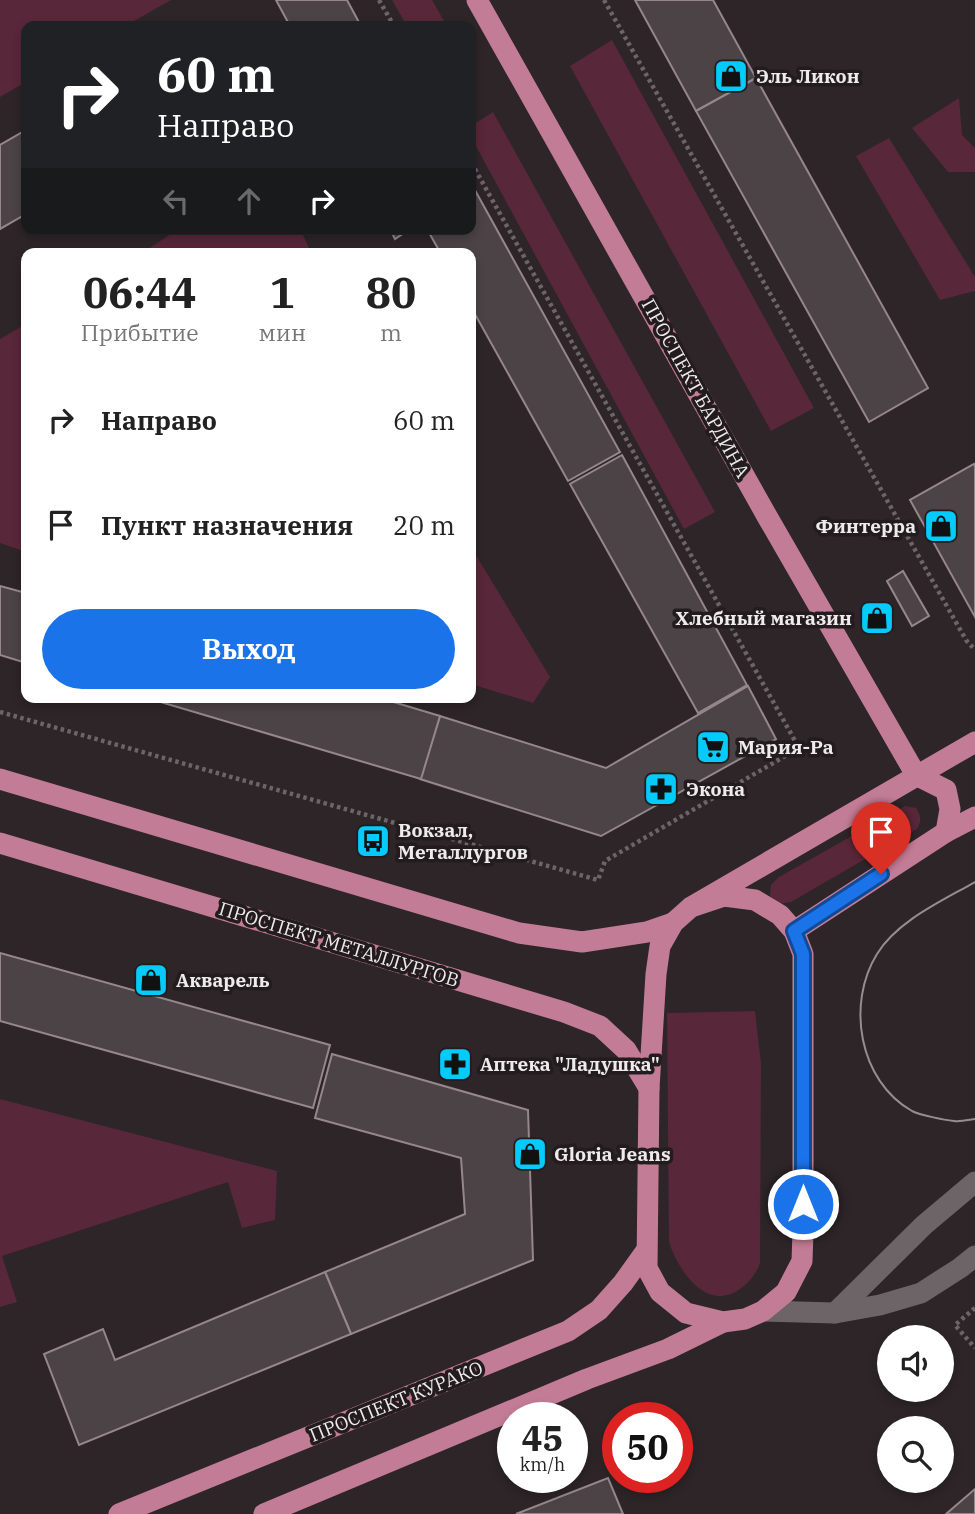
<!DOCTYPE html>
<html lang="ru">
<meta charset="utf-8">
<style>
:root{--surface:#fff;--page:#f6f6f6;--text:#222;--muted:#767676;--accent:#1a73e8}
body{margin:0;font-family:"IBM Plex Serif",serif;background:var(--page);color:var(--text);height:100vh;display:flex;flex-direction:column;font-size:26px;white-space:nowrap}
*{box-sizing:border-box;margin:0}
p{font-size:23px;color:var(--muted)}
.icon{flex:none;width:38px;height:38px;fill:none;stroke:currentColor;stroke-width:2;stroke-linecap:round;stroke-linejoin:round}
.map{position:relative;flex:1;overflow:hidden}
.sheet{position:absolute;left:21px;top:248px;width:455px;height:455px;display:flex;flex-direction:column;background:var(--surface);border-radius:14px;box-shadow:0 4px 10px #0003}
.sheet>*{flex:none}
.top-card{position:absolute;left:21px;top:21px;width:455px;height:214px;border-radius:14px;box-shadow:0 4px 10px #0003;background:#202124;color:#fff;overflow:hidden}
.controls{position:absolute;left:877px;top:1325px;display:grid;gap:14px}
.controls a{display:grid;place-items:center;width:77px;height:77px;border-radius:50%;background:var(--surface);box-shadow:0 4px 10px #0003;font-size:35px}
.speed{position:absolute;left:497px;top:1402px;display:flex;gap:14px;font-size:35px;font-weight:700;text-align:center}
.speed>*{display:grid;place-content:center;width:91px;height:91px;border-radius:50%;background:var(--surface);box-shadow:0 4px 10px #0003;line-height:1}
.speed small{font-size:18px;font-weight:400}
.speed .limit{border:10px solid #d22;background:#fff;color:#111}
.pin{position:absolute;display:grid;place-items:center;width:60px;height:60px;color:#fff;margin:-72px -30px;border-radius:50% 50% 50% 0;rotate:-45deg;box-shadow:0 0 7px #0007}
.pin .icon{rotate:45deg}
.me{position:absolute;width:77px;margin:-38px;rotate:0deg;stroke-linejoin:round;filter:drop-shadow(0 0 5px #0008)}
.turn{display:flex;align-items:center;gap:24px;height:147px;padding:0 21px;font-size:32px}
.turn .icon{width:91px;height:91px;stroke-width:2.5}
.turn b{display:block;font-size:49px;line-height:60px}
.lanes{display:flex;align-items:center;height:66px;padding:0 21px;background:#0003;justify-content:center;gap:35px;direction:ltr}
.lanes .off{opacity:.35}
.eta{display:flex;justify-content:space-evenly;align-items:center;height:119px;text-align:center}
.eta b{font-size:42px;font-weight:700;line-height:49px}
.primary-button{display:flex;gap:14px;margin-top:auto;padding:14px 21px}
.primary-button a{flex:1;height:80px;border-radius:42px;background:var(--accent);color:#fff;font-size:28px;font-weight:700;line-height:80px;text-align:center}
ul{padding:0;list-style:none}
li{display:flex;align-items:center;gap:21px;height:105px;padding:0 21px}
li div{flex:1}
li b{display:block;font-size:26px}
li em{font-style:normal}
.map>svg:first-child{display:block}
</style>
<div class="map">
<svg width="975" height="1514" viewBox="0 0 975 1514">
<rect width="100%" height="100%" fill="#2d2528"/>
<g fill="#582739">
<path d="M0 0H171L125 26H26V82L0 97Z"/>
<path d="M392 0H432L444 21 445 26H407Z"/>
<path d="M612 40 814 408 771 431 570 66Z"/>
<path d="M959 98 962 135 975 148V172H948L912 128Z"/>
<path d="M493 112 715 512 684 529 471 137V126Z"/>
<path d="M889 138 975 277V291L940 300 856 156Z"/>
<path d="M179 229H300L312 254H140Z"/>
<path d="M26 324V552L0 543V339Z"/>
<path d="M471 547 550 677 533 703 471 684Z"/>
<path d="M905 806 916 808C921 816 922 820 917 829L791 902 778 904 770 896 771 885 779 877Z"/>
<path d="M755 1011 761 1064 760 1263C756 1274 749 1283 740 1289 706 1313 678 1270 669 1242L667 1013Z"/>
<path d="M0 1099 277 1171 275 1220 242 1228 228 1182 2 1256 17 1302 0 1307Z"/>
</g>
<g fill="#4b4345" stroke="#93898c" stroke-width="2">
<path d="M276 0H347L361 26H290Z"/>
<path d="M635 0H713L756 78 696 111Z"/>
<path d="M756 78 928 388 869 422 696 111Z"/>
<path d="M26 130V214L0 229V145Z"/>
<path d="M471 183 620 452 568 481 471 307V254H441L427 229H471Z"/>
<path d="M390 229H410L395 239Z"/>
<path d="M622 455 747 685 698 713 570 484Z"/>
<path d="M974 464 975 466V617L910 500Z"/>
<path d="M903 571 929 616 912 626 887 581Z"/>
<path d="M0 586 26 593V663L0 655Z"/>
<path d="M748 686 776 739 601 836 420 779 440 716 606 768Z"/>
<path d="M147 698H380L440 716 421 779Z"/>
<path d="M0 953 330 1045 313 1108 0 1021Z"/>
<path d="M332 1054 528 1110 533 1260 351 1334 325 1272 465 1214 461 1158 315 1118Z"/>
<path d="M325 1272 351 1334 79 1445 44 1354 103 1329 115 1360Z"/>
<path d="M608 1478 623 1514H516Z"/>
<path d="M975 1489V1514H946Z"/>
</g>
<g fill="none" stroke-linecap="round" stroke-linejoin="round">
<g stroke="#6c6568" stroke-width="4.5" stroke-dasharray="3.5 3.5" stroke-linecap="butt">
<path d="M379 0 394 26"/>
<path d="M604 0 966 640 975 650"/>
<path d="M0 712 598 880 605 861 799 748 471 162"/>
<path d="M975 1308 955 1325 975 1348"/>
</g>
<g stroke="#6d6467" stroke-width="21">
<path d="M763 1311 835 1313 880 1305 921 1293 960 1268 975 1256"/>
<path d="M835 1313 924 1225 975 1182"/>
</g>
<g stroke="#c37c95" stroke-width="21">
<path d="M477 0 768 518 916 775"/>
<path d="M916 775 946 790 950 809 946 832"/>
<path d="M0 779 519 933 582 942 647 932 673 923"/>
<path d="M0 843 564 1012 600 1026 626 1050 649 1088"/>
<path d="M691 907 724 896 755 900 780 915 794 931 803 954V1232L802 1261 786 1292 763 1311 745 1319 723 1322 686 1313 660 1292 647 1268 649 1088 656 974 660 946 673 923 691 907 975 742"/>
<path d="M794 931 946 832 975 817"/>
<path d="M119 1514 568 1331 599 1310 623 1283 646 1251"/>
<path d="M264 1514 587 1379 668 1349 723 1322"/>
</g>
<path stroke="#948e90" stroke-width="2" d="M975 882C942 901 897 921 877 954 846 1004 859 1081 912 1111 920 1115 944 1120 954 1121 960 1122 968 1120 975 1119"/>
</g>
<g fill="none" stroke-linecap="round" stroke-linejoin="round">
<g stroke="#114b97" stroke-width="18">
<path id="route" d="M803 1204V954L794 931 881 874"/>
</g>
<use href="#route" stroke="#1a73e8" stroke-width="12"/>
</g>
<defs>
<g id="shop-square" transform="scale(1.75)"><rect x="-9" y="-9" width="18" height="18" rx="4" fill="#04cbf9" stroke="#231c1e"/><path d="M-5-2.5h2.3a2.7 3.5 0 0 1 5.4 0H5L5.5 6h-11ZM-1.5-2.5h3a1.5 2.3 0 0 0-3 0Z" fill="#111"/></g>
<g id="supermarket-square" transform="scale(1.75)"><rect x="-9" y="-9" width="18" height="18" rx="4" fill="#04cbf9" stroke="#231c1e"/><path d="M-6-5.5h2.5l.6 2H6L4.5 2H-2.5L-4.4-4H-6ZM-1.5 3.2a1.3 1.3 0 1 0 .1 0ZM3 3.2a1.3 1.3 0 1 0 .1 0Z" fill="#111"/></g>
<g id="pharmacy-square" transform="scale(1.75)"><rect x="-9" y="-9" width="18" height="18" rx="4" fill="#04cbf9" stroke="#231c1e"/><path d="M-2-6h4v4h4v4h-4v4h-4v-4h-4v-4h4Z" fill="#111"/></g>
<g id="bus-square" transform="scale(1.75)"><rect x="-9" y="-9" width="18" height="18" rx="4" fill="#04cbf9" stroke="#231c1e"/><path d="M-5-6H5V4H4V6H2V4H-2V6H-4V4H-5ZM-3.5-4V0h7V-4ZM-3.5 1.2v1.5H-2V1.2ZM2 1.2v1.5H3.5V1.2Z" fill="#111"/></g>
</defs>
<g fill-rule="evenodd">
<use href="#shop-square" x="731" y="76"/>
<use href="#shop-square" x="941" y="526"/>
<use href="#shop-square" x="877" y="618"/>
<use href="#supermarket-square" x="713" y="747"/>
<use href="#pharmacy-square" x="661" y="789"/>
<use href="#bus-square" x="373" y="841"/>
<use href="#shop-square" x="151" y="980"/>
<use href="#pharmacy-square" x="455" y="1064"/>
<use href="#shop-square" x="530" y="1154"/>
</g>
<g text-anchor="middle" dominant-baseline="central" stroke-width="7" stroke-linejoin="round" paint-order="stroke">
<g font-size="19" font-weight="bold" fill="#efeaeb" stroke="#231c1e" text-anchor="start">
<text x="756" y="76">Эль Ликон</text>
<text x="916" y="526" text-anchor="end">Финтерра</text>
<text x="852" y="618" text-anchor="end">Хлебный магазин</text>
<text x="738" y="747">Мария-Ра</text>
<text x="686" y="789">Экона</text>
<text x="398" y="830">Вокзал,<tspan x="398" dy="22">Металлургов</tspan></text>
<text x="176" y="980">Акварель</text>
<text x="480" y="1064">Аптека "Ладушка"</text>
<text x="554" y="1154">Gloria Jeans</text>
</g>
<g font-size="19" fill="#efeaeb" stroke="#231c1e">
<text transform="translate(696 388) rotate(61)">ПРОСПЕКТ БАРДИНА</text>
<text transform="translate(339 944) rotate(17)">ПРОСПЕКТ МЕТАЛЛУРГОВ</text>
<text transform="translate(396 1401) rotate(-22)">ПРОСПЕКТ КУРАКО</text>
</g>
</g>
</svg>
<div class="controls">
<a><svg class="icon" aria-label="sound" viewBox="0 0 24 24"><path d="M4 9h4l5-4v14l-5-4H4zM17 9q2 3 0 6"/></svg></a>
<a><svg class="icon" aria-label="search" viewBox="0 0 24 24"><circle cx="10" cy="10" r="6"/><path d="M15 15l6 6"/></svg></a>
</div>
<div class="speed"><div>45<small>km/h</small></div><div class="limit">50</div></div>
<div class="pin" style="left:881px;top:874px;background:#d93025"><svg class="icon" aria-label="arrive" viewBox="0 0 24 24"><path d="M6 21V4h12l-3 4 3 4H6"/></svg></div>
<svg class="me" style="left:803px;top:1204px" viewBox="-20 -20 40 40"><circle r="17" fill="#1a73e8" stroke="#fff" stroke-width="3"/><path d="M0-11L8 9 0 5-8 9z" fill="#fff"/></svg>
<div class="top-card">
<div class="turn"><svg class="icon" aria-label="right" viewBox="0 0 24 24"><path d="M7 20v-9h11M14 6l5 5-5 5"/></svg><div><b>60 m</b>Направо</div></div>
<div class="lanes"><svg class="icon off" aria-label="left" viewBox="0 0 24 24"><path d="M17 20v-9H6M10 6l-5 5 5 5"/></svg><svg class="icon off" aria-label="ahead" viewBox="0 0 24 24"><path d="M12 20V5M6 11l6-6 6 6"/></svg><svg class="icon" aria-label="right" viewBox="0 0 24 24"><path d="M7 20v-9h11M14 6l5 5-5 5"/></svg></div>
</div>
<section class="sheet">
<div class="eta">
<div><b>06:44</b><p>Прибытие</p></div>
<div><b>1</b><p>мин</p></div>
<div><b>80</b><p>m</p></div>
</div>
<ul>
<li><svg class="icon" aria-label="right" viewBox="0 0 24 24"><path d="M7 20v-9h11M14 6l5 5-5 5"/></svg><div><b>Направо</b></div><em>60 m</em></li>
<li><svg class="icon" aria-label="arrive" viewBox="0 0 24 24"><path d="M6 21V4h12l-3 4 3 4H6"/></svg><div><b>Пункт назначения</b></div><em>20 m</em></li>
</ul>
<div class="primary-button"><a>Выход</a></div>
</section>
</div>
